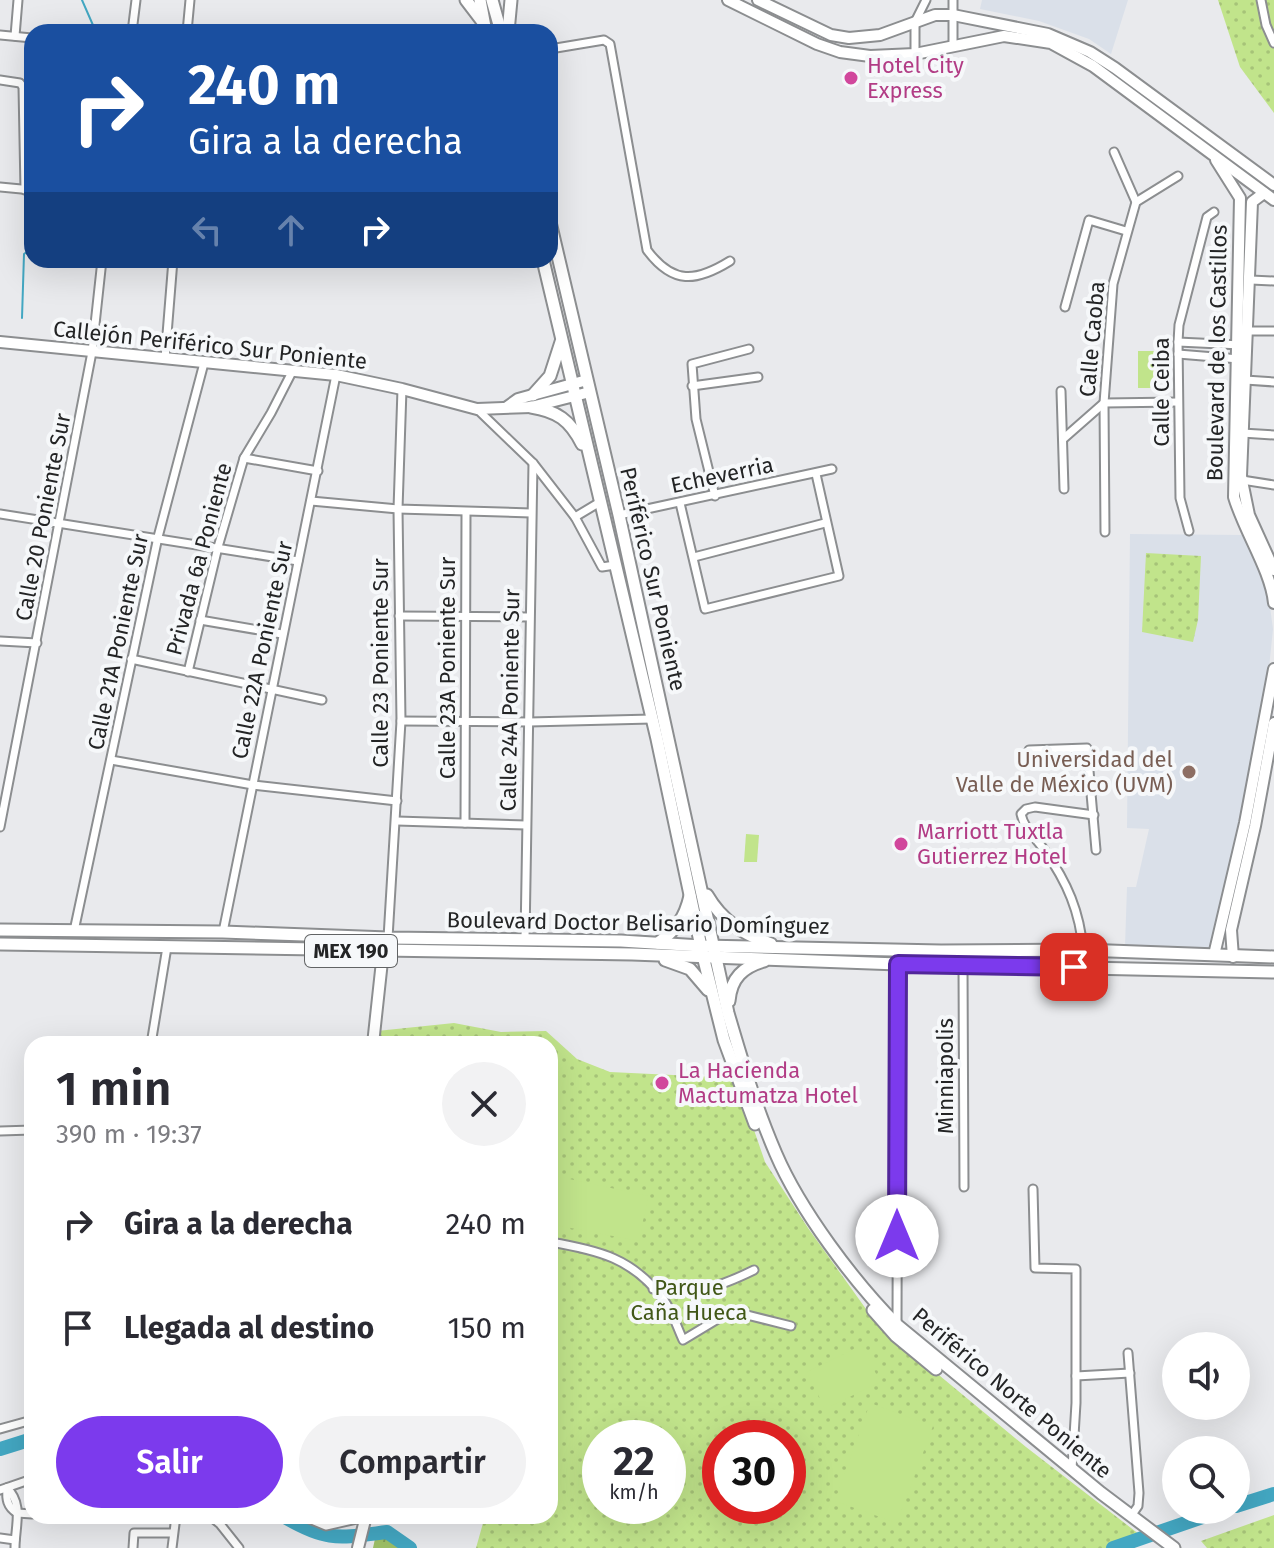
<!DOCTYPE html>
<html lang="es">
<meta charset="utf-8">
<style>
:root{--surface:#fff;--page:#f2f2f3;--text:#2b2b33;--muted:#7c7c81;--accent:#7c3aed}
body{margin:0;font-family:"Fira Sans",sans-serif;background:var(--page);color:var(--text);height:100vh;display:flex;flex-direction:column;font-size:30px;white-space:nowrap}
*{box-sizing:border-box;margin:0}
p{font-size:26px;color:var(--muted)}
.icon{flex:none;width:44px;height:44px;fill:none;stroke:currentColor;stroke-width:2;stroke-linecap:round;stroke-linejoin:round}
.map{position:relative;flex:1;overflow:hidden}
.sheet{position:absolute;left:24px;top:1036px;width:534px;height:488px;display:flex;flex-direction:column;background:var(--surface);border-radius:24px;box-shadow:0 8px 32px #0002}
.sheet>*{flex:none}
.banner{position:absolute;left:24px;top:24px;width:534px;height:244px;border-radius:24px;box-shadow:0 8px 32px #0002;background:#1a4fa0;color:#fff;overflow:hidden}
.buttons{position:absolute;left:1162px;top:1332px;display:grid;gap:16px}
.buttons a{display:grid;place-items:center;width:88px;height:88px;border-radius:50%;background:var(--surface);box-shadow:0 8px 32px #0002;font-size:40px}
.speed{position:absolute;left:582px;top:1420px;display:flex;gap:16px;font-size:40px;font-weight:700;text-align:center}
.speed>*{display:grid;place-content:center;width:104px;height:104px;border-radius:50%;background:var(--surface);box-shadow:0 8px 32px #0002;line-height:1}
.speed small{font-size:20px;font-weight:400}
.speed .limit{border:12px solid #d22;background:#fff;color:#111}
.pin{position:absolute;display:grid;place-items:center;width:68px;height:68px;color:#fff;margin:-34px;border-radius:16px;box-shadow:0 4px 12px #0006}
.me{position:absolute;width:88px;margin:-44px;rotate:0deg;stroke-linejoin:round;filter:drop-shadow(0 0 6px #0008)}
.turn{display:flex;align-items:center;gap:28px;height:168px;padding:0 32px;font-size:36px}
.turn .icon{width:104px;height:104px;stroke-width:2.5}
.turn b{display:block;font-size:56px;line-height:68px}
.lanes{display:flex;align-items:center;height:76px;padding:0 32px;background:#0003;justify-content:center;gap:40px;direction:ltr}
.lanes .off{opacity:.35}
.round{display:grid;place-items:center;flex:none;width:84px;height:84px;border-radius:42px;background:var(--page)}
.headline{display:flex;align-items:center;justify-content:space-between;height:136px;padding:0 32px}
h1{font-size:48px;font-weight:600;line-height:60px}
.button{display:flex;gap:16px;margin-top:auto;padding:16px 32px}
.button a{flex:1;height:92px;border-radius:48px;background:var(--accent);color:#fff;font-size:32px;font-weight:600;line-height:92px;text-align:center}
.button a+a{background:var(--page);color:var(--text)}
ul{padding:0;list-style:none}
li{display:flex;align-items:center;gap:24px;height:104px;padding:0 32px}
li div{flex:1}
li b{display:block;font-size:30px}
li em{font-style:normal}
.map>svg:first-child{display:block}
</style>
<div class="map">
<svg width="1274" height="1548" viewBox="0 0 1274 1548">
<defs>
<pattern id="grass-dots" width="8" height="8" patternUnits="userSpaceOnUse" patternTransform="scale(2)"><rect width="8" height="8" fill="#c1e48b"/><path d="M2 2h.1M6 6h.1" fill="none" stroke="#a6c378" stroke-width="1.8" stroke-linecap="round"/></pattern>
<pattern id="forest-crowns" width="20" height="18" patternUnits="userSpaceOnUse" patternTransform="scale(2)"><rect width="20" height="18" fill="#9ec066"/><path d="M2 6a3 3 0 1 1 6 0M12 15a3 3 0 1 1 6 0" fill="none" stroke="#809c54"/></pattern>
</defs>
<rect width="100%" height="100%" fill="#e9eaed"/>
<g fill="#dae0e9">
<path d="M982 0H1128L1111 54 1089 39 1039 21 980 9Z"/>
<path d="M1130 534 1245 535 1267 585 1273 629 1269 668 1262 717 1214 949 1125 946 1127 887H1136L1149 829 1127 828Z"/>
</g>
<g fill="url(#grass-dots)" fill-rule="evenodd">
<path d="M1218 0H1274V113L1240 67Z"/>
<path d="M1146 553 1201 556 1198 620 1193 642 1142 632Z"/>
<path d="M454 1023 501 1032 546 1031 577 1059 610 1072 736 1078 765 1162 808 1228 876 1323 1026 1447 1144 1538 1119 1547 1121 1548H476L485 1516H550V1044H375L377 1031ZM600 1438H668V1506H600ZM720 1438H788V1506H720Z"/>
<path d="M1274 1515V1548H1207L1201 1541Z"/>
</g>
<path fill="url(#forest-crowns)" d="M387 1532 410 1548H373L376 1534Z"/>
<g fill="#c1e48b">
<rect x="1138" y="351" width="22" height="37"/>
<path d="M746 834 759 835 757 862H744Z"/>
<path d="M551 1175 648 1196 639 1241 550 1224Z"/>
<path d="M862 1345 880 1382 825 1409 807 1372Z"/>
<path d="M870 1403 933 1426 897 1523 835 1501Z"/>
</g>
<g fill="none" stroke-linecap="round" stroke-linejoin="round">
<g stroke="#43a7c2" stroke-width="2">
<path d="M82 0 96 32"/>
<path d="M22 318 24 254 32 248"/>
</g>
<g stroke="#43a7c2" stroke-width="14">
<path d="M0 1449 32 1439"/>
<path d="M1236 1506 1274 1494"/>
<path d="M283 1516C327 1542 338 1538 387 1532L410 1548"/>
<path d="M1113 1548 1223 1510"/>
</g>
<g stroke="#8c8e90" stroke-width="11">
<g id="street">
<path d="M953 0V47"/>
<path d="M1261 0 1266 25 1274 43"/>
<path d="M132 32 136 0"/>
<path d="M187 32 190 0"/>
<path d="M0 35 32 38"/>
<path d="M15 36 18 0"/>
<path d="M550 49 604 40 610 44 647 250C673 285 696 282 730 261"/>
<path d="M915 54V22L926 0"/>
<path d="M0 80 20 83 23 87 25 190"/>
<path d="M1114 152 1136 202"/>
<path d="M0 187 32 190"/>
<path d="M1251 280 1274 281"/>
<path d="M1065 307 1089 220 1126 231"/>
<path d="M1247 331H1274"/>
<path d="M1178 342 1241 345"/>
<path d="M1178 354 1239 359"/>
<path d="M165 359 173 260"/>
<path d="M1245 380 1274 382"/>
<path d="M692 386 758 377"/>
<path d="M1061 391 1064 489"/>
<path d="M477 409 533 463 575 517 600 502"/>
<path d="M1242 433 1274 435"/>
<path d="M1063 439 1104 403 1178 402"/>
<path d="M244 458 318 471"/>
<path d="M1242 480 1274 485"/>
<path d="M715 496 696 419 692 364 749 349"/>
<path d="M311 501 398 509 531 513"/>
<path d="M680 503 705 609 839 576 816 474"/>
<path d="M0 514 298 561"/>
<path d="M619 515 832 469"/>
<path d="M575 517 602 567 615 565"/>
<path d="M1189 531 1180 498 1178 342 1179 325 1207 217 1214 212"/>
<path d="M1105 532 1104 403 1113 284 1136 202 1178 176"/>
<path d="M694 557 825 523"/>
<path d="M399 616 529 617"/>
<path d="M200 620 282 634"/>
<path d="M0 641 37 643"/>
<path d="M131 659 322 700"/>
<path d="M188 672 218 547 244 458 271 413 292 372"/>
<path d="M401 721 529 722 652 719"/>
<path d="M1029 750 1087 748 1096 850"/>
<path d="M111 760 253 785 397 801"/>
<path d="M397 821 526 825"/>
<path d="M465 823 466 513"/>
<path d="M0 827 92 352 102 260"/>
<path d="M74 931 158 537 204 363"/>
<path d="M223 932 336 375"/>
<path d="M388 938 401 721 398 509 402 389"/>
<path d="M525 938 533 463"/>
<path d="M1083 950C1080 912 1067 882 1045 851 1037 839 1024 829 1021 814L1026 809 1035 807 1094 815"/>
<path d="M963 966 964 1187"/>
<path d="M151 1044 167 947"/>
<path d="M0 1131 32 1130"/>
<path d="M1033 1189 1035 1268 1076 1269V1403L1072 1469"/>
<path d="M550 1242C598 1250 633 1258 664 1300 672 1311 677 1327 683 1340L731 1311 791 1326"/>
<path d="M653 1289C697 1294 715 1289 754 1270"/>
<path d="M897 1326 898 964"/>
<path d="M1128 1353 1139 1493 1138 1506 1131 1516"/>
<path d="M1076 1376 1130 1373"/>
<path d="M0 1429 32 1420"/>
<path d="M7 1488C24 1504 15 1526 15 1548"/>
<path d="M7 1488C6 1499 7 1507 17 1513"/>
<path d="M0 1490 32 1479"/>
<path d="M17 1513 32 1514"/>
<path d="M71 1516 105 1518"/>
<path d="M210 1516 220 1524 239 1548"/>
<path d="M302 1516 326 1526 366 1517"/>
<path d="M0 1538 15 1540"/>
<path d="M133 1548 134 1533H173"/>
<path d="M172 1548 176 1516"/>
</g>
</g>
<g stroke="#8c8e90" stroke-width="14">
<g id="secondary">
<path d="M728 0 817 44 840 52 870 56 915 54 1004 36 1051 43 1093 66 1274 200"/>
<path d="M758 0 831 35 849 38 880 35 935 15H953L1048 34 1090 52 1115 68 1274 185"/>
<path d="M1216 160 1240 198 1234 497C1244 531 1271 571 1274 603"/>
<path d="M1264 193 1252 202 1241 476 1249 515 1274 570"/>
<path d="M0 342 336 375 402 389 477 409 531 407 590 392"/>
<path d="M507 407 518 399 587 380"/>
<path d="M1214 955 1245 823 1274 669"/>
<path d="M1233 957 1231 930 1255 826 1274 723"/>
<path d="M373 1044 383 952"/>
<path d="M358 1548 366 1516"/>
</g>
</g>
<g stroke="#8c8e90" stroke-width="15">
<g id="primary">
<path d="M466 0 482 21"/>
<path d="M480 0 486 32"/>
<path d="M492 0 501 32"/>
<path d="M508 32 511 0"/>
<path d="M550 222 619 515 728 1013C742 1061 756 1108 776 1154 800 1210 854 1282 897 1325L1101 1493 1174 1548"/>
<path d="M543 260 657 739 703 956 724 1040 755 1124"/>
<path d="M533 395 550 376 561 342"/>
<path d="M531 407C557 411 570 420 582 444"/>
<path d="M707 895C722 921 743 934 771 944"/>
<path d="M0 930 223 932 388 938 621 941 701 946 941 951 1083 950 1274 957"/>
<path d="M658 943C676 930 685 918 690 896"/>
<path d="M0 944 632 954 898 964 1274 972"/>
<path d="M665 960 690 969 708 990"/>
<path d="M729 1001C731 978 743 967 764 961"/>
<path d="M873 1310 896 1336 936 1369"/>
</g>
</g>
<use href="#street" stroke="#fff" stroke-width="7"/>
<use href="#secondary" stroke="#fff" stroke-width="10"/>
<use href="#primary" stroke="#fff" stroke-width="11"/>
</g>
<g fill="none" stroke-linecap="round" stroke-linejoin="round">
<g stroke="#51269a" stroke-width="20">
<path id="route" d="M897 1236 898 964 1074 967"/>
</g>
<use href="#route" stroke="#7c3aed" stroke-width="14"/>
</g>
<g fill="#d1479c" stroke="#f6f8fa" stroke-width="3">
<circle cx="851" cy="78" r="8"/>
<circle cx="901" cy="844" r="8"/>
<circle cx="662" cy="1083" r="8"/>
</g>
<circle fill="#8d6e63" stroke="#f6f8fa" stroke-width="3" cx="1189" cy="772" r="8"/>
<g text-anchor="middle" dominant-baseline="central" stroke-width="8" stroke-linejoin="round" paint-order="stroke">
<rect fill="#f6f8fa" stroke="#626465" stroke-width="2" x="305" y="935" width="92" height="32" rx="6"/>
<g font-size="20" font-weight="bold" fill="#232425">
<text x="351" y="951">MEX 190</text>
</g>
<g font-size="22" fill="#b23c85" stroke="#f6f8fa" text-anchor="start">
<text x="867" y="65">Hotel City<tspan x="867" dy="25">Express</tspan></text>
<text x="917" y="831">Marriott Tuxtla<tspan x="917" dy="25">Gutierrez Hotel</tspan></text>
<text x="678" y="1070">La Hacienda<tspan x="678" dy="25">Mactumatza Hotel</tspan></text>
</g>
<g font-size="22" fill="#232425" stroke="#f6f8fa">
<text transform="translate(1092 339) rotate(-85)">Calle Caoba</text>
<text transform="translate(210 345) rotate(6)">Callejón Periférico Sur Poniente</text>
<text transform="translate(1217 353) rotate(-89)">Boulevard de los Castillos</text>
<text transform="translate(1161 392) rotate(-90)">Calle Ceiba</text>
<text transform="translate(722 475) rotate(-12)">Echeverria</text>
<text transform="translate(43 517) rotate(-79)">Calle 20 Poniente Sur</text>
<text transform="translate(199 559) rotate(-75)">Privada 6a Poniente</text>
<text transform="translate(653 579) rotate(77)">Periférico Sur Poniente</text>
<text transform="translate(118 642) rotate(-78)">Calle 21A Poniente Sur</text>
<text transform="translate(262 650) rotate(-78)">Calle 22A Poniente Sur</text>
<text transform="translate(380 663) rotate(-90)">Calle 23 Poniente Sur</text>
<text transform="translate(447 668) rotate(-90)">Calle 23A Poniente Sur</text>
<text transform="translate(510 700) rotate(-89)">Calle 24A Poniente Sur</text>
<text transform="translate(638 923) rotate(1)">Boulevard Doctor Belisario Domínguez</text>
<text transform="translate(945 1076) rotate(-90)">Minniapolis</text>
<text transform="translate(1012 1393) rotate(40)">Periférico Norte Poniente</text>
</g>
<g font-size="22" fill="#785e54" stroke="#f6f8fa" text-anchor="end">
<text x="1173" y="759">Universidad del<tspan x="1173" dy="25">Valle de México (UVM)</tspan></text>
</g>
<g font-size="22" fill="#415717" stroke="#f6f8fa">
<text x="689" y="1287">Parque<tspan x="689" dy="25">Caña Hueca</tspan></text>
</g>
</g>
</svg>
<div class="buttons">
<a><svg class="icon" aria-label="sound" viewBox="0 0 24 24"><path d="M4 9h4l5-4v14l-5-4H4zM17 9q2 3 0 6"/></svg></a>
<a><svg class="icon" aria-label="search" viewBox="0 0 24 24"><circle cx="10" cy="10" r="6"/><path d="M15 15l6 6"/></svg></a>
</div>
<div class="speed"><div>22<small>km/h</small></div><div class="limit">30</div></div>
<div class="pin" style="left:1074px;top:967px;background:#d93025"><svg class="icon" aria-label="arrive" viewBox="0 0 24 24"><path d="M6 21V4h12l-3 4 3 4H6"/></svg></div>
<svg class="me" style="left:897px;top:1236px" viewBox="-20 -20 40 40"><circle r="19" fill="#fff"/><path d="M0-13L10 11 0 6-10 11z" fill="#7c3aed"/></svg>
<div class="banner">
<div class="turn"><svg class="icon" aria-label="right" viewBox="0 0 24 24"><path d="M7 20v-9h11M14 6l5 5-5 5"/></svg><div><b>240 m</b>Gira a la derecha</div></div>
<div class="lanes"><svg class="icon off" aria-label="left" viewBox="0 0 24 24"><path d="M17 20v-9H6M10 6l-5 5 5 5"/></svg><svg class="icon off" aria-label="ahead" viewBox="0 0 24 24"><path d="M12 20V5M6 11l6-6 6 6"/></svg><svg class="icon" aria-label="right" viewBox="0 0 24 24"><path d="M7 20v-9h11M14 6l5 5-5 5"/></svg></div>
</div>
<section class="sheet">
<div class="headline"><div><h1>1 min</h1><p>390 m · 19:37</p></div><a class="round"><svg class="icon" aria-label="close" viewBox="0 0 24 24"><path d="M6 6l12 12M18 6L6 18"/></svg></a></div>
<ul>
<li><svg class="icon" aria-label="right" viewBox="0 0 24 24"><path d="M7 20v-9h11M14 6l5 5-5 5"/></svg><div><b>Gira a la derecha</b></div><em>240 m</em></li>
<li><svg class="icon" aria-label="arrive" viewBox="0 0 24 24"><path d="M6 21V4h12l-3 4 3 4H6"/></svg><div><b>Llegada al destino</b></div><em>150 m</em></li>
</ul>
<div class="button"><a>Salir</a><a>Compartir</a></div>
</section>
</div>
